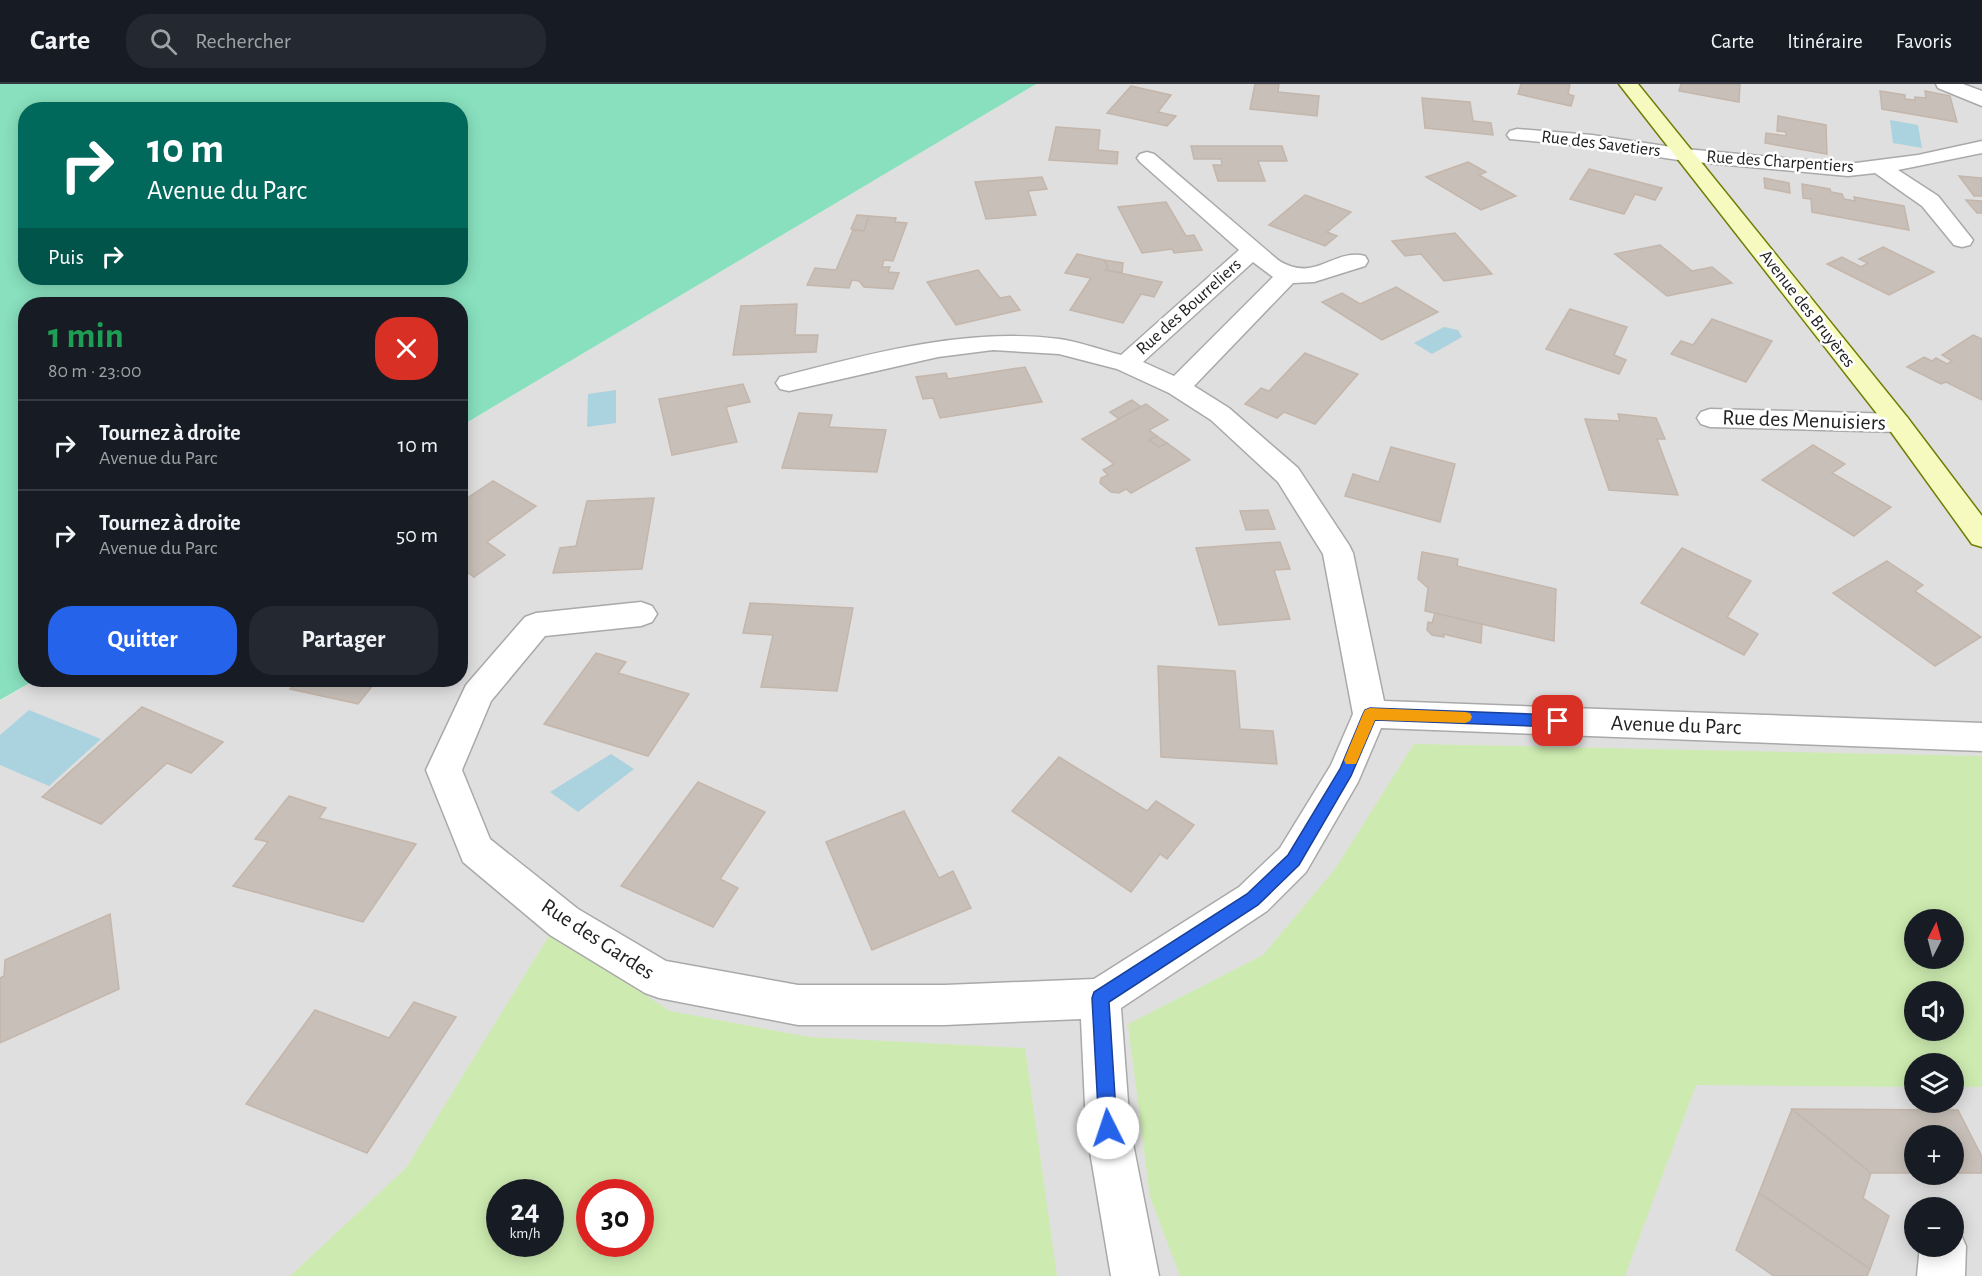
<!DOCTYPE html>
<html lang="fr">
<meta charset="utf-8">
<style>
:root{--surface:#171b24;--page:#242831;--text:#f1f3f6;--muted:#9ea1a6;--line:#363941;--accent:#2563eb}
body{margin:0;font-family:"Alegreya Sans",sans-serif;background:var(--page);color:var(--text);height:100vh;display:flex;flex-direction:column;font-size:22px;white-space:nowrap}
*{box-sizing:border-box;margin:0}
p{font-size:20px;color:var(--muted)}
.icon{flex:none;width:33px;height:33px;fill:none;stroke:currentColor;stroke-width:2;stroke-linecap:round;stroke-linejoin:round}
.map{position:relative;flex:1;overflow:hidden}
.panel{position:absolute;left:18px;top:213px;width:450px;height:390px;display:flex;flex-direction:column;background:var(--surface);border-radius:24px;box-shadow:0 3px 15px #0003}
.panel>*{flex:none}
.guide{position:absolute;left:18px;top:18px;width:450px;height:183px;border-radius:24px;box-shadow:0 3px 15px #0003;background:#00695c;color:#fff;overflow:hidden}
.needle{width:39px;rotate:6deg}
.tools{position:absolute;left:1904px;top:825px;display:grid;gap:12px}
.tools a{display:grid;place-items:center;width:60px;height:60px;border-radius:50%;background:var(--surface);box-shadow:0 3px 15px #0003;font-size:30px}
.speed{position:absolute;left:486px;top:1095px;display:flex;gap:12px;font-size:30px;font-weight:700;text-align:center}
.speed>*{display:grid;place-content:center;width:78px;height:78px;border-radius:50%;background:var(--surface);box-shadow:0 3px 15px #0003;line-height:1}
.speed small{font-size:15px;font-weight:400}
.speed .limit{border:9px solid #d22;background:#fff;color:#111}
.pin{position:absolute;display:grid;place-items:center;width:51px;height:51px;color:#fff;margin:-26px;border-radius:12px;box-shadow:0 3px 9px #0006}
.me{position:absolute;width:66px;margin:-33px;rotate:356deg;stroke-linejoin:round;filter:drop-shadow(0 0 4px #0008)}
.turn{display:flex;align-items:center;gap:21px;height:126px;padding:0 30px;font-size:27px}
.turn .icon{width:78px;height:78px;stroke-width:2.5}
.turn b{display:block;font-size:42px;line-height:51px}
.then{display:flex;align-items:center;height:57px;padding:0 30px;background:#0003;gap:12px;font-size:22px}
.round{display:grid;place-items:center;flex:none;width:63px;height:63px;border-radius:24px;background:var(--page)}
.head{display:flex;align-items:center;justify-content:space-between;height:102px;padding:0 30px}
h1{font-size:36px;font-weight:700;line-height:45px;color:#1e9e55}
.primary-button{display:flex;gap:12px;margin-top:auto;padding:12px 30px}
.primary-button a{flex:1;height:69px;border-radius:24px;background:var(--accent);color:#fff;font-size:24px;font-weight:700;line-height:69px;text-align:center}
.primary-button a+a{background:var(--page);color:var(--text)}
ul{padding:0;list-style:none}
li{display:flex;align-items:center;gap:18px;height:90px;padding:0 30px;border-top:2px solid var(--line)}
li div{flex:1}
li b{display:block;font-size:22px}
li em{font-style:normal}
header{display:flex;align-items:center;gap:36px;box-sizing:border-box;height:84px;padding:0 30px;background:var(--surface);border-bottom:2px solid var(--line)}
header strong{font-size:28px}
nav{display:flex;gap:33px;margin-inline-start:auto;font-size:21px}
.search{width:420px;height:54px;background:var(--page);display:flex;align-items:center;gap:15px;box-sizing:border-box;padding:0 21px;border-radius:24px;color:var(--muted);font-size:22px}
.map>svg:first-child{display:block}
</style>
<header>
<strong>Carte</strong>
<div class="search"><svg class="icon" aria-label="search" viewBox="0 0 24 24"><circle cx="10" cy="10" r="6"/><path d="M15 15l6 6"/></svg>Rechercher</div>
<nav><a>Carte</a><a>Itinéraire</a><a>Favoris</a></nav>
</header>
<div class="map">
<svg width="1982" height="1192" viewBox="0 0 1982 1192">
<rect width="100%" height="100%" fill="#f2efe9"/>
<path fill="#e0dfdf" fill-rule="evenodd" d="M1036 0H1982V1192H0V617L35 596H460L461 342ZM1914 836H1953V874H1914ZM1914 908H1953V946H1914ZM1914 980H1953V1018H1914ZM1914 1052H1953V1090H1914ZM500 1108H550V1160H500ZM590 1108H640V1160H590ZM1914 1124H1953V1162H1914Z"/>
<g fill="#cdebb0" fill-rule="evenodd">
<path d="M1414 660 1982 672V1003H1953V980H1914V1003L1696 1001 1625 1192H1180L1150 1113 1128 940 1263 871 1335 785ZM1914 836H1953V874H1914ZM1914 908H1953V946H1914Z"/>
<path d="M550 850 670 927 809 953 1025 964 1057 1192H290L406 1084ZM500 1108H550V1160H500ZM590 1108H640V1160H590Z"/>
</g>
<path fill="#88e0be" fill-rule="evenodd" d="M0 0H1036L461 342 460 220H26V596H35L0 616ZM26 26H460V194H26Z"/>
<g fill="#aad3df">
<path d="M1890 36 1918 41 1922 64 1893 59Z"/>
<path d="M1444 243 1458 246 1462 253 1432 270 1414 259Z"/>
<path d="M616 306V339L587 343 588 310Z"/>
<path d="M29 626 101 655 49 702 0 681V651Z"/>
<path d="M611 670 634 685 578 728 550 708Z"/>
</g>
<g fill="#c7bfb8" stroke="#c4b6ab" stroke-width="1.5">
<path d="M1255 0H1279L1278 8 1319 12 1317 32 1250 25Z"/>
<path d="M1521 0H1570L1568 10 1574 12 1571 22 1518 10Z"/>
<path d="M1681 0H1740L1739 18 1679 7Z"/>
<path d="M1131 2 1171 11 1158 28 1176 32 1167 42 1107 29Z"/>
<path d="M1880 7 1905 11V15L1915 16V13L1926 14 1925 7 1950 12 1957 38 1882 25Z"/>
<path d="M1422 14 1470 18 1473 37 1491 39 1493 51 1425 44Z"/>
<path d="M1778 32 1826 41 1827 70 1765 59 1766 49 1786 52V48L1777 47Z"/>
<path d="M1056 43 1100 46 1098 66 1118 68 1117 80 1049 76Z"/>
<path d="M1191 62H1282L1287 77H1258L1265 97H1218L1213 81H1222L1221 75H1194Z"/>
<path d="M1468 78 1486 88 1479 91 1516 112 1481 126 1426 93Z"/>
<path d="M1589 85 1662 104 1655 116 1635 110 1624 130 1570 115Z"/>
<path d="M1959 92 1982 94V112H1974Z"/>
<path d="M1042 93 1047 105 1028 107 1036 131 986 135 975 98Z"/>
<path d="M1764 94 1789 99 1790 109 1765 104Z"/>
<path d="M1802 100 1830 105 1831 108 1842 110 1844 115 1855 117 1854 113 1904 122 1909 146 1812 128 1811 115 1803 114Z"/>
<path d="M1305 111 1351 128 1327 148 1337 152 1325 162 1269 141Z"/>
<path d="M1966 116 1982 117V129H1977Z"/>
<path d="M1166 118 1186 152 1194 151 1202 166 1174 169 1172 165 1142 169 1118 123Z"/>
<path d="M857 131 869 132 864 147 851 145Z"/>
<path d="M869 132 896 134 895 138 907 139 893 177 884 176 882 183H890L888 188 899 189 893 205 864 203 859 197 852 196 849 204 807 201 815 184 836 186 853 146 864 147Z"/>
<path d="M1455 149 1492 190 1444 197 1421 170 1405 172 1392 157Z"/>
<path d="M1660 161 1692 187 1712 183 1732 199 1667 212 1615 170Z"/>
<path d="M1883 163 1934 188 1889 211 1827 180 1842 173 1861 183 1868 179 1859 175Z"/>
<path d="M1077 170 1104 176 1108 183 1106 186 1162 198 1154 213 1141 210 1123 239 1070 226 1091 194 1065 189Z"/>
<path d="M1104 176 1123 179 1122 189 1106 186 1108 183Z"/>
<path d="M978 186 1000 214 1010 212 1020 226 956 241 927 198Z"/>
<path d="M1396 203 1438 228 1382 256 1322 218 1342 209 1360 220Z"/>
<path d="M797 220 795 251H818L816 268 733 271 741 222Z"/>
<path d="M1570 225 1627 243 1614 271 1626 276 1619 290 1546 265Z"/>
<path d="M1712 235 1772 257 1746 298 1671 270 1681 257 1693 261Z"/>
<path d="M1973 251 1982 255V316L1946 298 1941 300 1907 283 1924 273 1932 277 1936 274 1947 280 1952 277 1942 271Z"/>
<path d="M1305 269 1358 290 1315 340 1284 328 1277 334 1245 320 1261 304 1269 307Z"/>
<path d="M1025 283 1042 318 940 334 933 314 923 315 916 293 946 289 948 295Z"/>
<path d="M743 300 750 318 726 323 737 358 672 371 659 315Z"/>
<path d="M1132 316 1141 323 1119 335 1110 328Z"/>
<path d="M1146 320 1168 336 1149 346 1157 352 1149 356 1159 363 1167 359 1190 376 1131 409 1126 405 1119 409 1111 408 1100 399 1101 394 1108 391 1103 386 1114 380 1082 355Z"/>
<path d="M799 329 832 331 829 343 886 346 877 388 782 384Z"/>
<path d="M1618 330 1656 334 1665 355H1657L1678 411 1609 406 1585 335 1620 337Z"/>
<path d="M1157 352 1167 359 1159 363 1149 356Z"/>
<path d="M1813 361 1845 380 1832 389 1891 423 1854 452 1762 396Z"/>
<path d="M1391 363 1455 380 1440 438 1345 412 1353 390 1379 398Z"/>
<path d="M493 397 536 422 487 458 505 471 474 493 460 483V419Z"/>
<path d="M654 414 642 485 553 489 560 464 576 462 587 417Z"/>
<path d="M1268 426 1275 445 1246 446 1240 427Z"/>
<path d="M1280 458 1290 485 1274 486 1290 535 1219 541 1196 464Z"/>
<path d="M1682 464 1751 497 1727 533 1758 550 1744 571 1641 519Z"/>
<path d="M1422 468 1458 475 1457 482 1556 505 1554 557 1425 527 1428 504 1418 495Z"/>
<path d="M1887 477 1923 501 1915 507 1981 553 1935 582 1833 509Z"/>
<path d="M750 519 853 524 837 607 761 603 773 551 743 549Z"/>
<path d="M1435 529 1482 540 1481 559 1443 550 1444 553 1432 551 1427 546 1428 538 1432 539Z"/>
<path d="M596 569 626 578 618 589 689 610 648 672 544 640Z"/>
<path d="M1158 582 1235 587 1240 645 1273 647 1277 680 1161 673Z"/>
<path d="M298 596H377L358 620 290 605Z"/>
<path d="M142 623 223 658 191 689 167 679 101 740 42 713Z"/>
<path d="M1059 673 1147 727 1156 717 1194 741 1167 775 1160 770 1131 808 1012 727Z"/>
<path d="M698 698 765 728 720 795 738 804 713 843 621 802Z"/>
<path d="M289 712 326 724 319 734 416 760 363 838 233 802 268 758 255 755Z"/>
<path d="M904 727 939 794 953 787 971 824 872 866 826 758Z"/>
<path d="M110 830 119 905 0 959V894L4 892 5 876Z"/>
<path d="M414 918 456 933 367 1069 246 1020 315 926 389 954Z"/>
<path d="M1792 1025 1871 1089 1863 1114 1889 1132 1870 1185 1759 1109Z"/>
<path d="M1792 1025 1958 1026 1982 1073V1089H1953V1052H1914V1089H1871Z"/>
<path d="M1759 1109 1870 1185 1867 1192H1774L1736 1166Z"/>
</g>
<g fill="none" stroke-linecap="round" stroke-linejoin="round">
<g stroke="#a9a9a9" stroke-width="3">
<g id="street">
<path d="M1936 0H1963L1982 7V22L1938 4Z"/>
<path d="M1517 45 1592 51 1685 65 1848 80 1918 71 1982 57V69L1898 86 1938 112 1973 156 1970 161 1962 163 1954 161 1922 122 1875 89 1848 92 1685 77 1592 63 1510 55 1507 51 1510 47Z"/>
<path d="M1147 68 1154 70 1278 176C1315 200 1333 164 1365 172L1368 177 1365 182 1314 198 1293 199 1194 302 1229 324 1298 384 1349 461 1353 469 1384 617 1982 639V667L1381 644 1358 698 1306 788 1267 827 1121 924 1130 1044 1159 1192H1111L1086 1044 1081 935 945 941H798L659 914 645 909 550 851 463 778 426 686 466 601 525 533 536 529 641 518 652 522 657 530 652 538 641 542 545 552 491 617 462 686 490 755 578 825 666 877 798 901H945L1094 895 1239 803 1280 764 1331 681 1353 630 1323 470 1278 398 1211 336 1169 309 1117 285 1059 270 993 266 938 273 789 307 780 305 776 299 780 293C869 270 966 243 1059 255 1080 258 1101 266 1121 271L1239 166 1140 78 1137 74 1140 70ZM1253 178 1273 193 1174 292 1143 278Z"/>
<path d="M1710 325 1898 330 1907 333 1911 339 1907 345 1898 348 1710 343 1701 340 1697 334 1701 328Z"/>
<path d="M1953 1143 1959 1146 1966 1162 1965 1192H1917L1920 1162H1953Z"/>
</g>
</g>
<g stroke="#707d05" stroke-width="3">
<path id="secondary" d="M1619 0H1638L1907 333 1982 432V463L1972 460 1889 345Z"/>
</g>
<use href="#street" fill="#fff" fill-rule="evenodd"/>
<use href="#secondary" fill="#f7fabf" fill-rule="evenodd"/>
</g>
<path fill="#2563eb" stroke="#184099" stroke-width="1.5" d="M1370 624 1558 631 1563 633 1565 637 1563 641 1558 643 1375 636 1351 692 1299 781 1258 821 1109 918 1117 1044 1114 1050 1108 1053 1102 1050 1099 1044 1092 914 1094 908 1247 810 1288 771 1340 685 1363 630 1365 626Z"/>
<path fill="#f59e0b" d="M1370 624 1465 628 1470 629 1472 633 1470 637 1465 639 1375 636 1356 680H1346L1344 676 1363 630 1365 626Z"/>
<g text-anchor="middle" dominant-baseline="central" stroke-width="5" stroke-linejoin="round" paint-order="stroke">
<g font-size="18" fill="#222" stroke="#fff">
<text transform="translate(1601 60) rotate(7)">Rue des Savetiers</text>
<text transform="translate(1780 78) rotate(4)">Rue des Charpentiers</text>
<text transform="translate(1189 223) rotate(-42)">Rue des Bourreliers</text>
<text transform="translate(1807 225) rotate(52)">Avenue des Bruyères</text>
</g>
<g font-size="22" fill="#222" stroke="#fff">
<text transform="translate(1804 336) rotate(2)">Rue des Menuisiers</text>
<text transform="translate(1676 641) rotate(2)">Avenue du Parc</text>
<text transform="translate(598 855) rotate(33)">Rue des Gardes</text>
</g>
</g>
</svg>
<div class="tools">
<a><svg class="needle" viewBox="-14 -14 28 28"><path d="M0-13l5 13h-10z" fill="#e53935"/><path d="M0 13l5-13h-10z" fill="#9ea1a6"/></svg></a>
<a><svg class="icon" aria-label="sound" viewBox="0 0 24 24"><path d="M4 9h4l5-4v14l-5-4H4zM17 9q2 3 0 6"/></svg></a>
<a><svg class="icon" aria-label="layers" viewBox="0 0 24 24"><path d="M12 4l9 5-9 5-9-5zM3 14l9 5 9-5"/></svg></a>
<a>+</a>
<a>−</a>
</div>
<div class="speed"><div>24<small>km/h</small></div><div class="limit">30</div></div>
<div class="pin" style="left:1558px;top:637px;background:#d93025"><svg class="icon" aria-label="arrive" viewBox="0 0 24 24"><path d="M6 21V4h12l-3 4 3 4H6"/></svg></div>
<svg class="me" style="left:1108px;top:1044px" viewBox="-20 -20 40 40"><circle r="19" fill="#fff"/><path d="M0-13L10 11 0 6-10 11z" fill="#2563eb"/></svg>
<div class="guide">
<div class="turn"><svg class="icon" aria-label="right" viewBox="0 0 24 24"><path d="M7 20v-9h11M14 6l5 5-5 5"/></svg><div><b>10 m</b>Avenue du Parc</div></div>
<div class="then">Puis<svg class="icon" aria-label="right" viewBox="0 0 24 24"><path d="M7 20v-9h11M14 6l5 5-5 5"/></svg></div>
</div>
<section class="panel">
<div class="head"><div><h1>1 min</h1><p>80 m · 23:00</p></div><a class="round" style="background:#d93025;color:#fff"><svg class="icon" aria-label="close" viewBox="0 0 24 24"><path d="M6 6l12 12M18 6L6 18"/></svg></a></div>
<ul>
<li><svg class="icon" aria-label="right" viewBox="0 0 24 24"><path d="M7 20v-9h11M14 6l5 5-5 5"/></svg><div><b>Tournez à droite</b><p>Avenue du Parc</p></div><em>10 m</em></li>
<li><svg class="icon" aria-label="right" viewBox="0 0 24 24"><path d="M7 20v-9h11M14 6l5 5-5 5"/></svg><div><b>Tournez à droite</b><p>Avenue du Parc</p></div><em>50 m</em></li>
</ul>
<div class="primary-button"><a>Quitter</a><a>Partager</a></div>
</section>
</div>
